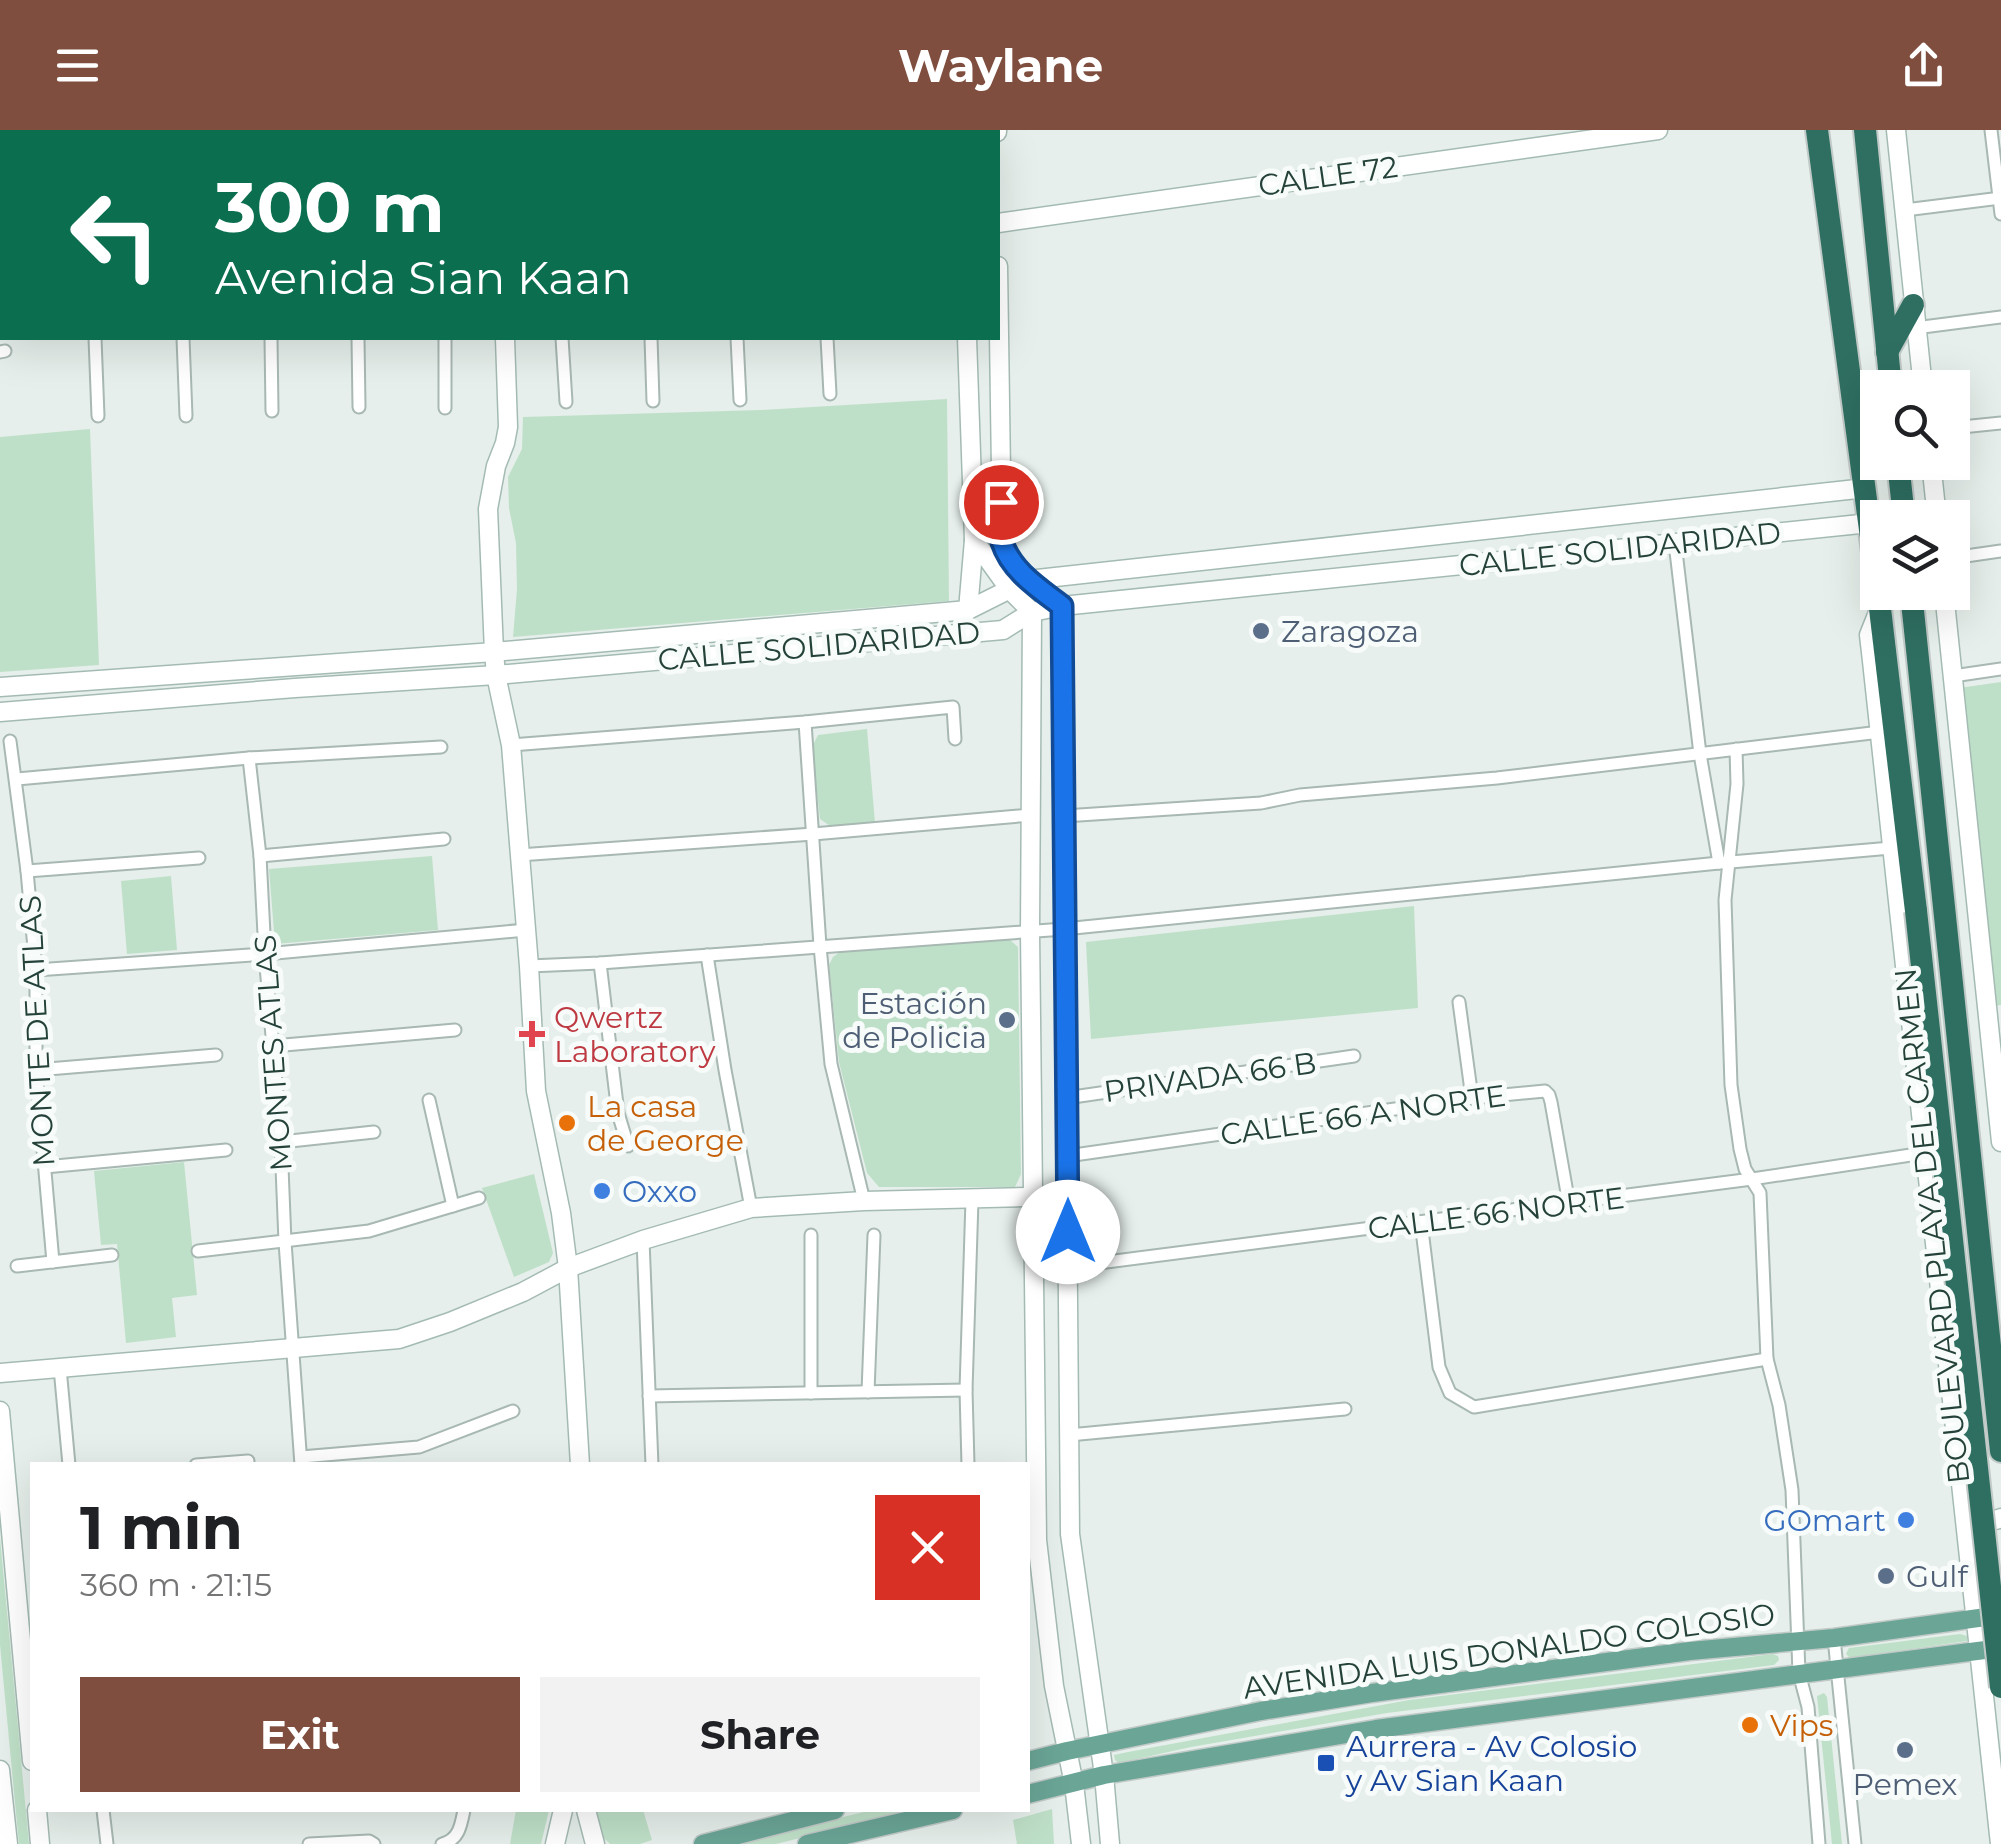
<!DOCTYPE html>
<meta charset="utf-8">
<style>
:root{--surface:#fff;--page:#f2f2f2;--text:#202124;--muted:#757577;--accent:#7f4e3f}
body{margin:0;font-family:Montserrat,sans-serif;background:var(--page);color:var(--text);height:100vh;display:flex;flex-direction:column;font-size:38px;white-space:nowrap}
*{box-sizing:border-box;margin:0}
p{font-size:32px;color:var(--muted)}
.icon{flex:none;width:55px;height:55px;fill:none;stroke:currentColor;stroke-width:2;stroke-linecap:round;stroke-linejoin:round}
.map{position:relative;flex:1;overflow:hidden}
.drawer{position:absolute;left:30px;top:1332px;width:1000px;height:350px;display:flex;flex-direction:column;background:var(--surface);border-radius:0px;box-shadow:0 10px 40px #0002}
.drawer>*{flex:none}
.banner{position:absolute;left:0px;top:0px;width:1000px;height:210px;box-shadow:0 10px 40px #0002;background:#0b6e4f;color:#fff;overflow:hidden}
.buttons{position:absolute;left:1860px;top:240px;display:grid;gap:20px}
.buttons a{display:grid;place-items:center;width:110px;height:110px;border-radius:0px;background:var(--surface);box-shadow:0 10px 40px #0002;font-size:50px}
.pin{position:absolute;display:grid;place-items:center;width:85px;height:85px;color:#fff;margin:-42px;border:5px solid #fff;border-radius:50%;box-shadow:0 2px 10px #0007}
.me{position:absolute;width:110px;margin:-55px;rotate:0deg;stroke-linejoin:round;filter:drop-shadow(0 0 8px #0008)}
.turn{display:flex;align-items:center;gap:35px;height:210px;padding:0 50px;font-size:45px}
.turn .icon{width:130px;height:130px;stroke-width:2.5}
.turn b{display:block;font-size:70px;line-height:85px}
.round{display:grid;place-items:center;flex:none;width:105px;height:105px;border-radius:0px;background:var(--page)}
.head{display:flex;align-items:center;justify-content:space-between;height:170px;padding:0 50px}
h1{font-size:60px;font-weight:700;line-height:75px}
.button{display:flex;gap:20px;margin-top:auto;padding:20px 50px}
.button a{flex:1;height:115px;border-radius:0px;background:var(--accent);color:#fff;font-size:40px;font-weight:700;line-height:115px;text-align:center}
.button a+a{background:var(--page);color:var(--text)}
header{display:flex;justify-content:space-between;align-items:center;height:130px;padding:0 50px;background:var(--accent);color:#fff;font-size:45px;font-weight:700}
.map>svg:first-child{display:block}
</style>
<header><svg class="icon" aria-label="menu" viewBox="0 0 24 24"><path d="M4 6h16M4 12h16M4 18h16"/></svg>Waylane<svg class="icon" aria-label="share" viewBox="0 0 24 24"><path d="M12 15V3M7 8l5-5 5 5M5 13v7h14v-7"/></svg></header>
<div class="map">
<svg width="2001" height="1714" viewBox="0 0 2001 1714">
<rect width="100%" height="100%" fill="#e6efeb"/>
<g fill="#bfe0c8">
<path d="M947 269 949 471 513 507 517 459 516 413 509 378 508 347 522 319 523 287 761 280Z"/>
<path d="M90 299 99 535 0 542V307Z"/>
<path d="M2001 552V875L1992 876 1959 558Z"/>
<path d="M867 599 875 693 830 696 820 689 812 617 818 605Z"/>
<path d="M432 726 438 800 275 814 269 739Z"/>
<path d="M171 746 177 820 127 824 121 751Z"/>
<path d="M1414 776 1418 878 1091 909 1086 812Z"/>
<path d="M1010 810 1018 817 1021 1044 1015 1057H879L867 1043 839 932 829 835 833 827 840 822Z"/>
<path d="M184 1032 197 1165 172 1168 176 1207 126 1213 117 1114 101 1115 94 1041Z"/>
<path d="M534 1044 553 1123 549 1132 514 1147 482 1058Z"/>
<path d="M0 1408 29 1714H19L0 1515Z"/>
<path d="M1960 1504 1967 1506V1511L1850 1528 1846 1524 1849 1518Z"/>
<path d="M1773 1524 1778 1526 1779 1530 1774 1535 1387 1583 1191 1617 1119 1633 1115 1630 1114 1625 1128 1622 1409 1570Z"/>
<path d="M1824 1563 1827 1567 1842 1714H1832L1817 1566Z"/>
<path d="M1052 1679 1054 1714H1017L1013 1690Z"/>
<path d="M516 1680H549L541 1714H510Z"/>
<path d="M595 1680H643L652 1710 640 1714H610L603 1707Z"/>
<path d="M872 1680H912L776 1714H732Z"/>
</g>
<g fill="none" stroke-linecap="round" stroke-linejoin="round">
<g stroke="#a8b8b2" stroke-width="15">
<g id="street">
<path d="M89 0V2"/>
<path d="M173 0V2"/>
<path d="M267 0 268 2"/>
<path d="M352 0V2"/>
<path d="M445 0 446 2"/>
<path d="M561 0V2"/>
<path d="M643 0V2"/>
<path d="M732 0V2"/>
<path d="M905 0V2"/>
<path d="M1991 0 2001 84"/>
<path d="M3 2 37 0"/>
<path d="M818 2V0"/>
<path d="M1905 80 2001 68"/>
<path d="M1915 198 2001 187"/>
<path d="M95 208 98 286"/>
<path d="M183 208 186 286"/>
<path d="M271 208 272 281"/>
<path d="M358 208 359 277"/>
<path d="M562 208 566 272"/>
<path d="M651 208 653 271"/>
<path d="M737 208 740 270"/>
<path d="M827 208 830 264"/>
<path d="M0 222 5 221"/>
<path d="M445 278V208"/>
<path d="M1952 298 2001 293"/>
<path d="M1675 413 1700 624 1719 733"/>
<path d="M1952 428 2001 421"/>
<path d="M1953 546 2001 539"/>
<path d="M805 592 820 816 831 934 864 1071"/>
<path d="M10 611 27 741 36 840V940L53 1132"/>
<path d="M511 615 805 592 953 577 955 609"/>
<path d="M1736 619 1737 654 1725 770 1731 955 1740 1019 1745 1039 1760 1063 1767 1229 1779 1275 1792 1360 1799 1543 1808 1577 1819 1714"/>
<path d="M249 628 260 726 265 824 281 1012 285 1112 301 1335"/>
<path d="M17 649 249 628 441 617"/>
<path d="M1064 686 1261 673 1300 665 1497 648 1880 602"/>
<path d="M519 725 813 704 1031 685"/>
<path d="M260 726 444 709"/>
<path d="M27 741 199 728"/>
<path d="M707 825 725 940 751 1078"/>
<path d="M600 833 618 983 628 1016"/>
<path d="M529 836 600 833 1064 799 1719 733 1891 718"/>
<path d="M36 840 265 824 526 800"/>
<path d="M1459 872 1472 968"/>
<path d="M273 916 455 900"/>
<path d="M36 940 216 925"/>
<path d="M1066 968 1354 926"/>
<path d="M429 970 453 1076"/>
<path d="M281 1012 374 1002"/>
<path d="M1067 1026 1472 968 1545 961 1549 965 1551 972 1569 1074"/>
<path d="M45 1037 226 1020"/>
<path d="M1421 1092 1439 1237 1450 1263 1474 1277 1767 1229"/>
<path d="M643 1110 652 1335"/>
<path d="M198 1121 369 1101 479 1068"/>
<path d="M17 1136 112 1125"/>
<path d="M1068 1137 1752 1049 1924 1023"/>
<path d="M60 1238 69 1335"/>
<path d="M868 1262 874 1105"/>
<path d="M811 1263V1105"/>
<path d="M649 1266 966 1260"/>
<path d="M1069 1305 1345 1279"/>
<path d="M301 1327 419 1317 513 1281"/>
<path d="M196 1335 248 1331"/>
<path d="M968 1335 966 1260 972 1070"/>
<path d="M1834 1508 1855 1714"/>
<path d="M103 1680 107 1714"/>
<path d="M309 1714 369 1711 374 1714"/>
<path d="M442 1714C459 1710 461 1695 464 1680"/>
</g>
</g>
<g stroke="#a4bbb3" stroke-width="21">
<g id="secondary">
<path d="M498 0V2"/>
<path d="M962 0V2"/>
<path d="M997 0V2"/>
<path d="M1896 0 1923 258"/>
<path d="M0 63H2"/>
<path d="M998 93 1658 0"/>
<path d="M998 136 1002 411C1019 443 1033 454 1062 476L1070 1404 1104 1645 1110 1714"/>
<path d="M505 208 508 297 505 313 496 336 488 379 494 522 496 545 511 615 529 836 536 961 561 1083 568 1138 580 1335"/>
<path d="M967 208 974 410 968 480"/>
<path d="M1931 332 1937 388"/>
<path d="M974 410 1010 460 1032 482 1030 802 1037 1410 1054 1556 1074 1654 1081 1714"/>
<path d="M1944 462 2001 1012"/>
<path d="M1879 480 1869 505 1872 531 2000 1714"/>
<path d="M0 557 494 522 968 480 1028 450 1866 358"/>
<path d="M0 582 295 558 496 545 1003 500 1032 482 1062 476 1870 393"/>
<path d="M0 1243 399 1209 450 1192 523 1162 568 1138 643 1110 751 1078 864 1071 1067 1066"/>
<path d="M0 1281 32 1631"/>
<path d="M1972 1387C1983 1392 1990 1393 2001 1388"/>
<path d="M0 1640 8 1714"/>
<path d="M37 1680 40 1714"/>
<path d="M586 1680 595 1714"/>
<path d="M555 1714 563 1680"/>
</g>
</g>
<g stroke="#c2cac8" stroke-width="21">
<g id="primary">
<path d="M1028 1631 1067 1621 1261 1581 1372 1563 1690 1521 1834 1508 2001 1485"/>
<path d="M1028 1664 1104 1645 1376 1599 2001 1518"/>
<path d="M703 1714 835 1680"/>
<path d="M807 1714 953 1680"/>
</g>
</g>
<g stroke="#c2cac8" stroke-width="26">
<g id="highway">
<path d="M1817 0 1878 460"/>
<path d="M1865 0 1891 258"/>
<path d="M1887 222 1913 175"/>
<path d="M1898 332 1904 388"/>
<path d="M1878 462 1916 781"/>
<path d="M1911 462 2001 1321"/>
</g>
</g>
<use href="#street" stroke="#fff" stroke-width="11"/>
<use href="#secondary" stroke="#fff" stroke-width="18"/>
<use href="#primary" stroke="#6aa596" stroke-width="18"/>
<use href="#highway" stroke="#2f6f62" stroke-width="22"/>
<g stroke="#c2cac8" stroke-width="26" stroke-linecap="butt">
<path id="highway-bridge" d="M1916 781 2001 1557"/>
</g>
<use href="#highway-bridge" stroke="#2f6f62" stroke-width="22"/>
</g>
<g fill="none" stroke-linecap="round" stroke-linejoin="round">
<g stroke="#114b97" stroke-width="25">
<path id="route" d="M1001 372C1001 384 999 400 1002 412 1011 441 1040 459 1062 476L1068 1102"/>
</g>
<use href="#route" stroke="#1a73e8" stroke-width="18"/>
</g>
<g fill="#5c6f8a" stroke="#f7fbf9" stroke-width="4">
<circle cx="1261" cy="501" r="10"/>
<circle cx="1007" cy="890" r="10"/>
<circle cx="1886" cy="1446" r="10"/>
<circle cx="1905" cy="1620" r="10"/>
</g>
<path fill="#e0444e" stroke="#f7fbf9" stroke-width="4" d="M527 889h10v10h10v10h-10v10h-10v-10h-10v-10h10z"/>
<g fill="#e8710a" stroke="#f7fbf9" stroke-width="4">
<circle cx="567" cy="993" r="10"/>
<circle cx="1750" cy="1595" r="10"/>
</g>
<g fill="#3f7fe0" stroke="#f7fbf9" stroke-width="4">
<circle cx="602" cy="1061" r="10"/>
<circle cx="1906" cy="1390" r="10"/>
</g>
<rect fill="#1a4fb4" stroke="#f7fbf9" stroke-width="4" x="1316" y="1623" width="20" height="20" rx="5"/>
<g text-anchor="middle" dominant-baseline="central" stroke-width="10" stroke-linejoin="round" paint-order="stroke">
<g font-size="30" fill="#24423a" stroke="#f7fbf9">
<text transform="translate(1328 46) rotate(-8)">CALLE 72</text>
<text transform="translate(1620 419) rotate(-6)">CALLE SOLIDARIDAD</text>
<text transform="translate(819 516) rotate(-5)">CALLE SOLIDARIDAD</text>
<text transform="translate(37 901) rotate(-93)">MONTE DE ATLAS</text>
<text transform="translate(273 923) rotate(-94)">MONTES ATLAS</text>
<text transform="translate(1210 947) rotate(-8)">PRIVADA 66 B</text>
<text transform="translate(1363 985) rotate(-8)">CALLE 66 A NORTE</text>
<text transform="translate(1496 1083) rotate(-7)">CALLE 66 NORTE</text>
<text transform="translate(1932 1096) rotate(-96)">BOULEVARD PLAYA DEL CARMEN</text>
<text transform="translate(1509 1521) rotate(-8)">AVENIDA LUIS DONALDO COLOSIO</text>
</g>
<g font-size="30" fill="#4e5e75" stroke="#f7fbf9" text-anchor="start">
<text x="1281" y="501">Zaragoza</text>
<text x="987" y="873" text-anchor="end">Estación<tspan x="987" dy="34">de Policia</tspan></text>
<text x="1906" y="1446">Gulf</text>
<text x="1905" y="1654" text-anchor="middle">Pemex</text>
</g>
<g font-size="30" fill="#be3a42" stroke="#f7fbf9" text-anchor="start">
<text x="554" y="887">Qwertz<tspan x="554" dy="34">Laboratory</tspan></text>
</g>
<g font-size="30" fill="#c56008" stroke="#f7fbf9" text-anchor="start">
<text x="587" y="976">La casa<tspan x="587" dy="34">de George</tspan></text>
<text x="1770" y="1595">Vips</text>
</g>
<g font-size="30" fill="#366cbe" stroke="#f7fbf9" text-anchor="start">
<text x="622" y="1061">Oxxo</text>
<text x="1886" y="1390" text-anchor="end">GOmart</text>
</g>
<g font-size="30" fill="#164399" stroke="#f7fbf9" text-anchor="start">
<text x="1346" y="1616">Aurrera - Av Colosio<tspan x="1346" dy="34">y Av Sian Kaan</tspan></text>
</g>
</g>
</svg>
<div class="buttons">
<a><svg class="icon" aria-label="search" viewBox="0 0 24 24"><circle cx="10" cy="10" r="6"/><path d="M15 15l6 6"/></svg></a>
<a><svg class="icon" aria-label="layers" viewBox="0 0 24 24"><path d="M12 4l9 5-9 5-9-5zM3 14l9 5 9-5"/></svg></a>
</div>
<div class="pin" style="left:1001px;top:372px;background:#d93025"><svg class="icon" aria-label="arrive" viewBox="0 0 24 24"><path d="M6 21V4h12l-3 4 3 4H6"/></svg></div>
<svg class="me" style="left:1068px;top:1102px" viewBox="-20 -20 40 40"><circle r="19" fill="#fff"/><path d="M0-13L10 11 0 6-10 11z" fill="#1a73e8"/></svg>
<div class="banner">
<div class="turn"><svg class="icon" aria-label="left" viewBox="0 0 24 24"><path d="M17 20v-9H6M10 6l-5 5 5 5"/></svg><div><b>300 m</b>Avenida Sian Kaan</div></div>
</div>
<section class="drawer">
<div class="head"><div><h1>1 min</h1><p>360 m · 21:15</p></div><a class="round" style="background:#d93025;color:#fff"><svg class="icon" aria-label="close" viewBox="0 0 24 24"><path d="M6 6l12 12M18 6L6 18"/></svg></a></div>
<div class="button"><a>Exit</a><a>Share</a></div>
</section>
</div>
